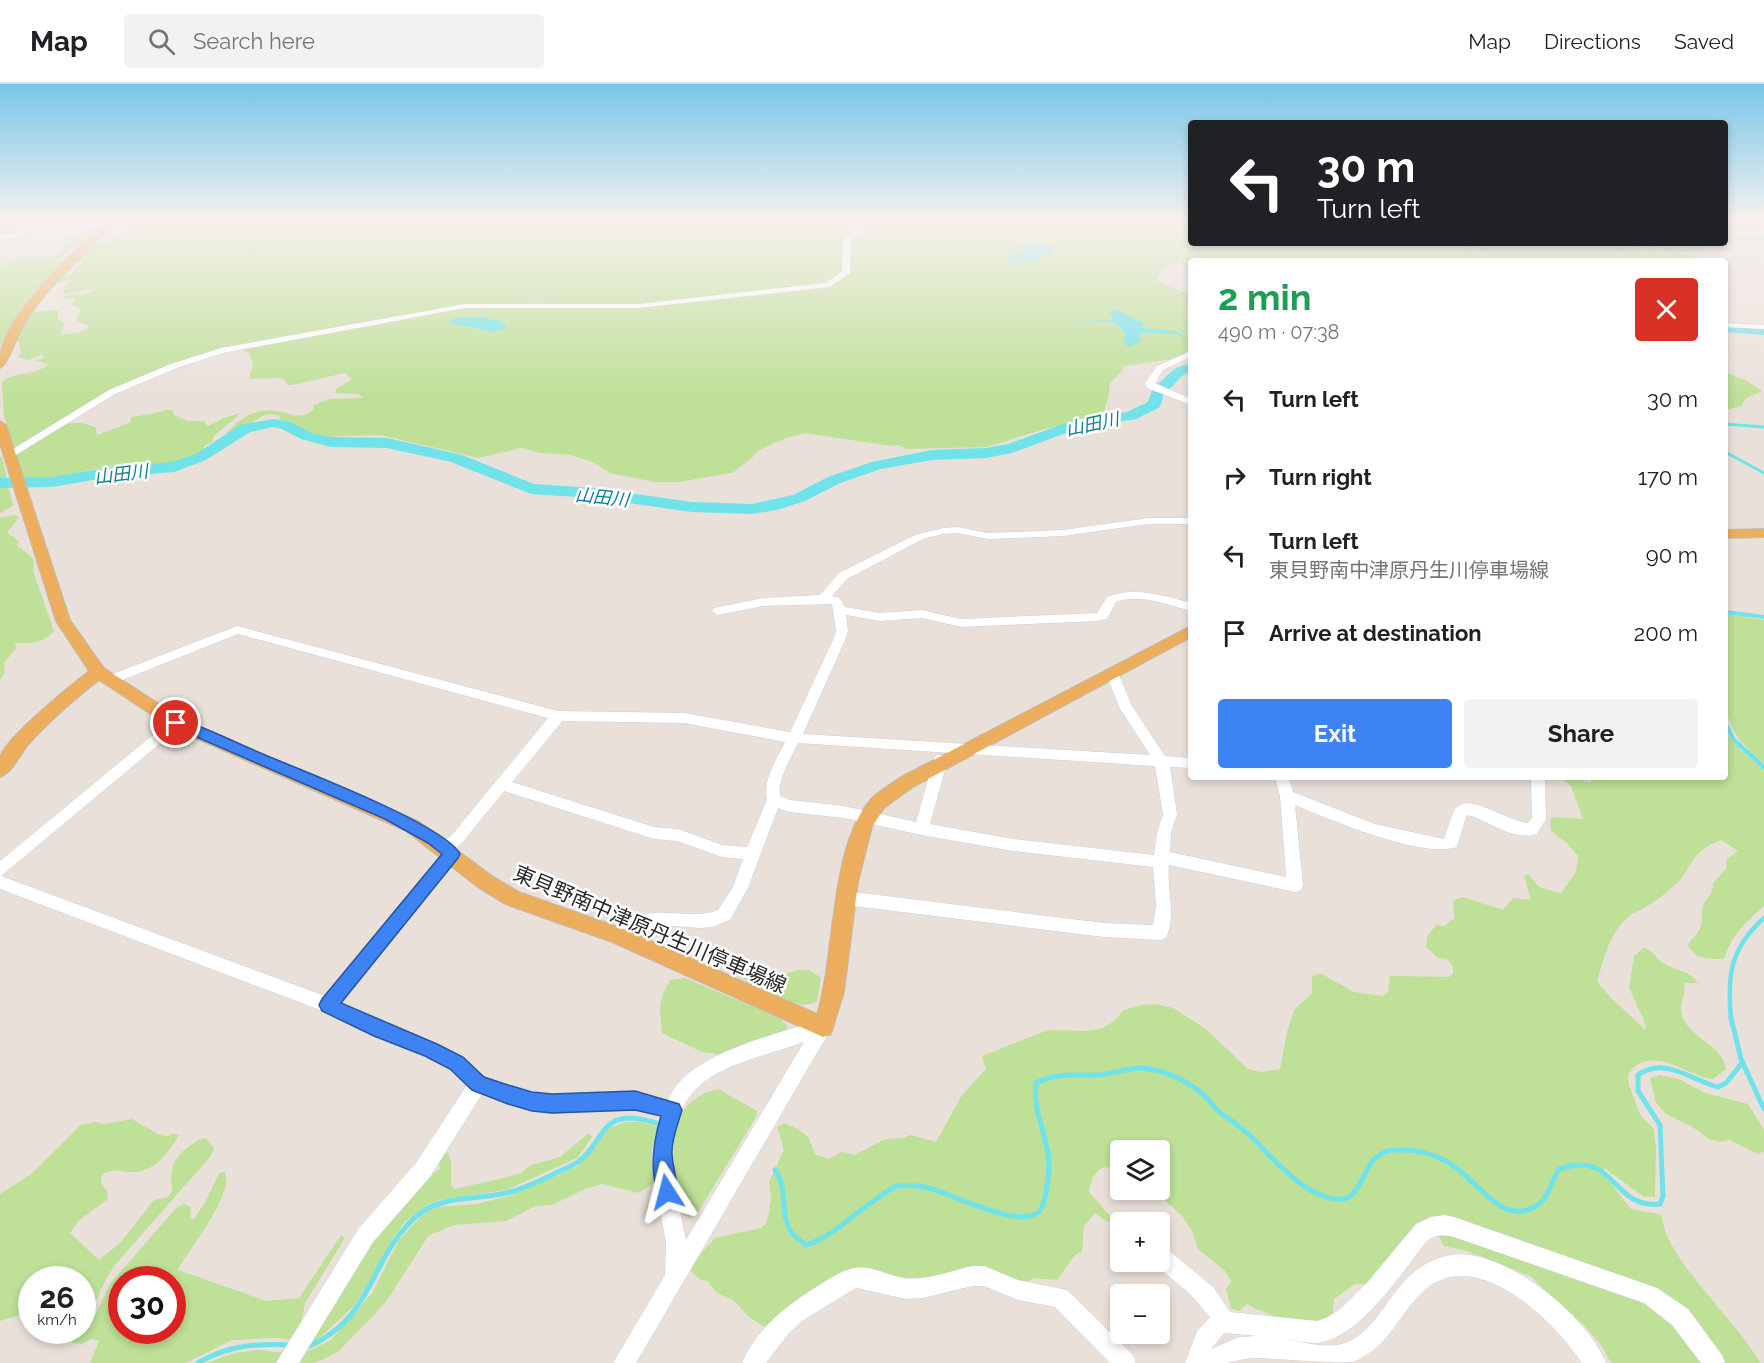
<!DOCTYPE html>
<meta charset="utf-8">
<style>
:root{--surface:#fff;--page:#f2f2f2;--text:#202124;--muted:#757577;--line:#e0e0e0;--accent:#3d83f4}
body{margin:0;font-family:Raleway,"Noto Sans JP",sans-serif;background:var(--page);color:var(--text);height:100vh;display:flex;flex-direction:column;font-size:22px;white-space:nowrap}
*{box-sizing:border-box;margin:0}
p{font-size:20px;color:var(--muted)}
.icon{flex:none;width:33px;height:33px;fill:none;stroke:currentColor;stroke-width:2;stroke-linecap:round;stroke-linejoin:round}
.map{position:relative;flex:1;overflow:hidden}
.panel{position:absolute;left:1188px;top:174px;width:540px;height:522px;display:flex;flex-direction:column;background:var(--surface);border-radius:6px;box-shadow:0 3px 9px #0003}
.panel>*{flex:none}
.hud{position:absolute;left:1188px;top:36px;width:540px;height:126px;border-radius:6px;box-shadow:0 3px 9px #0003;background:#202124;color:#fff;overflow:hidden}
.controls{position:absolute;left:1110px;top:1056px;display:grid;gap:12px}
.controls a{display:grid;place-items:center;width:60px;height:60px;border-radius:6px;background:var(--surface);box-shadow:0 3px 9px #0003;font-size:30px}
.speed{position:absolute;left:18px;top:1182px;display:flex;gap:12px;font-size:30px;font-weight:700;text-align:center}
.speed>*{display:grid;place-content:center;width:78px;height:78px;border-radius:50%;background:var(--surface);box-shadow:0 3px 9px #0003;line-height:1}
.speed small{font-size:15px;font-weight:400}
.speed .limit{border:9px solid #d22;background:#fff;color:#111}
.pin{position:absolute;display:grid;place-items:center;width:51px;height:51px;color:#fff;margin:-26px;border:3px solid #fff;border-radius:50%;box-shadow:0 2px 6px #0007}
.me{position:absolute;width:66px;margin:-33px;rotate:351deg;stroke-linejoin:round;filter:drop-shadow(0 0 4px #0008)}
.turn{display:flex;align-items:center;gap:21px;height:126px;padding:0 30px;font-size:27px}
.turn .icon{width:78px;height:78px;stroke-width:2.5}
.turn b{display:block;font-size:42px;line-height:51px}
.round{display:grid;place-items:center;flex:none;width:63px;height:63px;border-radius:6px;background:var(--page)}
.overview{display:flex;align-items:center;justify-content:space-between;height:102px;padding:0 30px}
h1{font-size:36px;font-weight:700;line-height:45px;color:#1e9e55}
.action{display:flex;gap:12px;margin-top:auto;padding:12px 30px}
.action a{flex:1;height:69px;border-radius:6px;background:var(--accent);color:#fff;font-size:24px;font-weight:700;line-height:69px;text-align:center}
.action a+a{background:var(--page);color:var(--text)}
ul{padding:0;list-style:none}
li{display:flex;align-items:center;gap:18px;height:78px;padding:0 30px}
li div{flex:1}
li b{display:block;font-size:22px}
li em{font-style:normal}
header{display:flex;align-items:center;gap:36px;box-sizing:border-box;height:84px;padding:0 30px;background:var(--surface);border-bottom:2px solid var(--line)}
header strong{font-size:28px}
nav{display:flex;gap:33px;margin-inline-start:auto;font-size:21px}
.search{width:420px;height:54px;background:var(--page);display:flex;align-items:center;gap:15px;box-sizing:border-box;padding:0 21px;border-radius:6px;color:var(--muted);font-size:22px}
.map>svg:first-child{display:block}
</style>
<header>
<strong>Map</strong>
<div class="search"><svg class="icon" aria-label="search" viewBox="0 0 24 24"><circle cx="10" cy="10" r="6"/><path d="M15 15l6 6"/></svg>Search here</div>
<nav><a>Map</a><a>Directions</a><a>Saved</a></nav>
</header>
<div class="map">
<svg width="1764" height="1279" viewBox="0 0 1764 1279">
<rect width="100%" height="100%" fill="#eae0da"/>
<g fill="#bee097" fill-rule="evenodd">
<path d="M0 137H82L47 140 0 152Z"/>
<path d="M141 137H859L855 146 845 156V184L843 191 817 201 625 222 534 219 475 221 457 224 526 221 624 223 824 202C864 190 841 184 848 158 850 152 859 145 864 140L877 141 884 137H1191V159H1409L1422 162 1431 159H1703L1705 163 1682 168 1708 177H1191V194L1188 193 1185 182 1179 177 1163 184 1156 194 1158 197 1183 208H1191V247L1187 248 1191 251V269L1180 274 1124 282 1121 288 1109 300C1112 313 1103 320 1105 331L1101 334 1045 345 986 363 906 365 898 361 891 362 805 349 786 354 757 367 752 374 732 389 678 398H655L610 389 593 378 570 371 541 369 521 364 479 374 380 351 336 352 326 357H319L290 347 279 337 280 332C257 323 247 352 226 350 238 335 256 323 277 327 291 330 300 336 313 326L314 321 330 315 363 314 358 310 335 309 336 305 352 295 345 289 292 301H287L283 294 249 295 253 280 249 269 243 266 244 263 390 236 387 235 265 257 192 273 103 311 29 358 13 364 4 332 2 298C15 287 37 292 48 280L36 277 44 273 42 270 29 276 17 273 21 270 19 258 15 253 33 228 58 226V235L64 239 61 251 80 248 90 242 76 237 81 226 72 220 75 215 62 214C72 206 84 216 96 204L65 210 62 208 65 205V201L71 197 55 199 61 192 71 190 82 179C81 159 101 162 113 154 122 148 127 144 139 141Z"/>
<path d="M1725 137H1743L1764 148V155L1725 156Z"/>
<path d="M89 145 93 148 59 175 64 178 15 236 0 262V177L4 185 7 184 8 178 18 174 56 173 65 157 77 152 74 150Z"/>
<path d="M1725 288 1749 298 1762 307 1745 315 1742 322 1725 326Z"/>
<path d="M165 326H172L174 331 188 337H204L207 343 223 334 241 329 214 352 212 358 204 362V366C174 391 140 378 106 383 78 387 53 396 24 398L15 369C40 354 67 328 96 344L97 351 131 338 130 334C141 329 153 332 165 326Z"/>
<path d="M0 373H2L13 422 0 429Z"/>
<path d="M14 431 19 433 7 449 19 457 17 462 33 474 34 490 54 547C43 560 31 559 15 559L16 564 4 579 5 588 0 597V434Z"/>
<path d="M1725 530 1764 536V679C1742 661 1733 652 1725 623Z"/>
<path d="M1725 646 1739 665 1764 686V822C1744 840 1733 849 1724 875 1709 875 1696 876 1688 862 1690 855 1696 853 1699 846 1704 838 1701 830 1703 822 1707 812 1714 810 1713 799L1726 785 1727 775 1738 767 1722 756C1701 763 1695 772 1685 789 1680 798 1666 809 1658 815 1647 824 1633 827 1623 838 1608 854 1603 877 1597 898L1612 915 1646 946 1645 939 1629 904 1634 872 1644 864C1654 866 1655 874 1663 879 1676 887 1689 886 1698 899H1684C1686 911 1679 919 1682 931 1689 955 1722 959 1726 985L1713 995C1688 992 1658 964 1634 983 1625 990 1628 1000 1632 1009 1639 1025 1637 1032 1653 1043L1656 1064 1655 1113H1644L1604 1084 1605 1092 1631 1125 1662 1131C1663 1173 1738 1237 1760 1279H1723L1687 1232 1451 1137 1368 1200H1355L1334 1215 1332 1235C1310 1246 1268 1232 1247 1220L1239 1227 1231 1224 1226 1205 1231 1198 1225 1187 1198 1165 1192 1147 1182 1132 1153 1106H1160V1066H1120V1086C1099 1078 1093 1088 1089 1108L1112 1134 1108 1138 1095 1129 1084 1142 1082 1167 1074 1172 1057 1196 1034 1194 1021 1201 923 1199 862 1186 773 1243 763 1242 749 1233 733 1216 717 1209 707 1197 699 1195 691 1187 696 1175 715 1154 761 1144 767 1138 771 1116 769 1098 784 1066 777 1043 784 1039 798 1045 809 1054 815 1070 829 1075 842 1068 855 1071 885 1055 903 1054 910 1051 936 1058 962 1011 986 985 982 972 1048 946 1086 947 1100 945 1113 938 1124 926 1141 921 1156 920 1173 924 1206 945 1248 985 1261 988 1280 985 1287 948 1294 926 1312 909V892L1320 889 1354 908 1383 912 1388 908 1390 892 1449 893 1453 890V882L1447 875 1438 874 1426 863 1428 851 1436 841 1445 842 1454 834 1453 817 1463 813 1503 826 1513 814 1531 816 1524 792 1528 790 1539 803 1561 809 1576 788 1578 772 1567 759 1551 747 1550 736 1554 733 1583 735 1571 702 1559 693H1571L1591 699V693H1725Z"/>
<path d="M737 872C748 876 753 881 757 891L751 898 732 890V876Z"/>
<path d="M798 886H810L821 894 817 917C803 925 790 918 776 912L774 901 781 891Z"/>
<path d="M685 894 779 934 787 942V949L724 971 702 968 662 949C660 924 657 919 670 896Z"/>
<path d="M1660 991 1679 995 1705 1009 1748 1020 1764 1046V1068L1758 1070 1729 1056 1720 1058 1709 1055 1694 1044 1666 1030 1656 1019 1650 994Z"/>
<path d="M718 1005 757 1027 756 1033 697 1130 691 1134 684 1131C676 1115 676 1102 675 1085 675 1077 673 1070 672 1062 672 1033 690 1011 718 1005Z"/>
<path d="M132 1035 158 1050 168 1052 174 1049 179 1051C169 1068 155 1088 133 1088 118 1088 118 1083 102 1090L101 1100 107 1107 108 1115 79 1136 70 1149 99 1176 120 1159 154 1116 168 1113 172 1107 171 1093 174 1078 183 1067 198 1056 206 1054 214 1064 210 1073 114 1182C102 1200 96 1222 83 1238L82 1196H32L31 1234 20 1231 0 1237V1110L30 1091 81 1041 95 1038 104 1040Z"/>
<path d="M625 1038H641L661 1044 658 1094 651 1101 638 1109 602 1100 583 1106 552 1121 535 1122 506 1137 454 1141 428 1152 386 1218 338 1268 315 1279H295L300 1271 331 1256 372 1209 399 1156 426 1127 437 1123 477 1120 512 1111 578 1082 609 1044Z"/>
<path d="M589 1049 592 1053 577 1074 506 1106 440 1116 425 1122 405 1138 395 1151 380 1181 354 1222 316 1257 305 1260 369 1156 421 1097 440 1085 438 1075 441 1070 448 1069 451 1078V1101L454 1105 500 1095 521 1089 531 1081 560 1073Z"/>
<path d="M225 1088C234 1112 189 1164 178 1186L267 1217 299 1214 341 1151 345 1154 305 1219 302 1236 294 1256 277 1254 232 1256 186 1279H90L99 1257 92 1255 81 1260 73 1259 69 1255 82 1246 94 1233 110 1200 176 1124 184 1120 191 1123 190 1135H194L207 1115 219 1089ZM122 1196H172V1246H122Z"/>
<path d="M1440 1144 1652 1218 1708 1279H1611L1601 1261 1584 1241 1551 1213 1532 1193 1467 1167 1444 1162 1437 1149Z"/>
<path d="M258 1266 285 1269 280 1279H206L235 1269Z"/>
</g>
<g fill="#6fe2ea">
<path d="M1033 157 1051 162 1053 165C1043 176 1021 182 1007 177V175L1019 170 1022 162Z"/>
<path d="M1117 226 1143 239V244L1175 247 1189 255 1174 250 1141 249 1140 258 1128 263 1123 257 1126 251 1115 238 1075 237 1114 236 1108 230Z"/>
<path d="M481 233 501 237 507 244 494 248 449 239 455 234Z"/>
</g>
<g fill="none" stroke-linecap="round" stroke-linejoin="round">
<g stroke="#6fe2ea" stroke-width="2">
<path d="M1725 157 1764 155"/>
<path d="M1436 159 1491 166 1601 167 1641 162 1687 167 1706 164 1705 159"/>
</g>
<g stroke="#6fe2ea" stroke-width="3">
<path d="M1725 340 1764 343"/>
<path d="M1725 368 1764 389"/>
</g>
<g stroke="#6fe2ea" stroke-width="4">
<path d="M1725 528 1764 533"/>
<path d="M1725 638 1734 656 1741 662"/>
</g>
<g stroke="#6fe2ea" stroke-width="4.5">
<path d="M1739 661 1764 683"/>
<path d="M1731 935C1727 891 1730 865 1764 834"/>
</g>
<g stroke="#6fe2ea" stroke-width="5">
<path d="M1731 934 1741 975 1764 1025"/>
<path d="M775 1086C789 1105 779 1129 791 1148 795 1153 801 1157 806 1161 833 1153 854 1129 878 1114 884 1110 891 1103 898 1102 905 1101 918 1102 925 1103 948 1107 1026 1150 1041 1125 1046 1117 1047 1102 1048 1093 1054 1061 1031 1031 1036 999 1056 988 1077 992 1098 991 1114 990 1128 983 1143 984 1166 986 1192 999 1208 1015 1211 1018 1213 1023 1217 1026 1226 1034 1237 1039 1246 1048 1271 1071 1293 1102 1326 1113 1371 1128 1354 1067 1396 1066 1415 1065 1436 1070 1452 1081 1478 1097 1504 1146 1539 1120 1549 1112 1552 1096 1559 1085 1617 1065 1610 1125 1660 1120L1663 1112 1660 1041 1638 1007V991C1665 972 1691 996 1718 1003L1726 999 1742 979"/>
<path d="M305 1264C375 1236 369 1172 418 1131 443 1110 480 1117 510 1108 530 1103 550 1091 569 1083 610 1064 592 1016 662 1041"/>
<path d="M198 1279C228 1261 258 1259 292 1261"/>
</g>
<g fill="#6fe2ea" fill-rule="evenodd">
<path d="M1725 240 1764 243V251L1725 248Z"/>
<path d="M1191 280V288C1178 290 1176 303 1165 307L1160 323 1136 335 1077 345 1012 369 986 374 932 376 881 385 840 399 805 417 777 426 752 430 692 428 593 414 531 410 451 378 387 364 331 363 301 355 282 345 273 343 250 348 206 376 174 388 105 394 52 403 0 404V394L52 393 105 384 172 378 196 370 240 341 273 335 291 338 311 349 331 353 387 354 462 371 534 400 593 404 692 418 752 420 793 411 828 393 872 378 932 366 986 364 1008 360 1069 338 1127 328 1148 318 1154 301C1169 296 1166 283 1191 280Z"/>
</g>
<g stroke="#c8cfda" stroke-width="1">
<g id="minor">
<path d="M103 137H112L73 151 46 145 0 156V152L46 141 73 147Z"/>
<path d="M861 137H868L851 156 850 189 830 203 638 224H465L223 269 177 284 115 310 14 372H6L5 370 109 306 171 280 221 264 465 220H638L825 199 842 188 843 156Z"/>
<path d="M1725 239 1764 241V245L1725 243Z"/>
<path d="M1191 267V273L1163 286 1155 299 1191 315V321L1147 304 1145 299 1157 282Z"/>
<path d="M1148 434H1191V440H1148L1063 452 988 455 957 449 943 450 923 455 847 495 832 512 840 514 845 523 880 529 922 526 961 535 1097 529 1107 513C1134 502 1164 512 1191 519V527C1169 521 1138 509 1116 518L1107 535 1097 537 961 543 922 534 880 537 846 531 848 547 846 554 803 650 1150 671 1119 623 1106 589 1112 585 1117 586 1132 622 1165 672 1191 674V684L1170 683 1177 730 1171 749 1170 768 1286 793 1280 712 1275 693H1289L1293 708 1375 740 1444 755 1454 726C1458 722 1461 720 1467 719 1481 718 1510 737 1528 739L1532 734 1531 693H1545L1546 735 1537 750C1515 758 1489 737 1468 731L1466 733 1457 763C1422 775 1331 736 1295 721L1303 801 1301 806 1295 808 1169 781C1166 805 1177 830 1166 854L1160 856 1104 853 845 821 839 819 837 814 839 809 845 807 1104 839 1153 841 1156 822 1153 783 1013 767 921 751 844 734 789 728 778 724 748 804 730 836 712 843 700 844 662 841 649 843 619 859 613 857 611 852C614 846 619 843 625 839 656 818 688 838 718 826L733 803 743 775 722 773 677 757 654 755 504 707 462 759 456 764 460 769 457 773 341 918 437 960 463 973 484 993 508 1001 552 1011 635 1007 668 1016C686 969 779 950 823 935L829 937 832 943 636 1279H613L665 1191 666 1159 653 1090 652 1068 655 1052 662 1032 635 1025 552 1029 532 1026 482 1010 430 1093 373 1158 299 1279H276L359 1144 416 1079 467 1001 451 985 323 927 0 805V777L171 636H181L183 639 181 642 1 792 325 912 443 769 437 764 440 760 452 751 548 634 238 550 115 599H105L104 596 105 593 237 542 558 627 684 629 790 648 834 554 836 547 832 520 763 522 718 531 712 527 714 524 763 514 820 511 839 489 915 451 943 444 957 443 988 449 1063 446ZM562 637 684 639 785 658C777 675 762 697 767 716L747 763 722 761 678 745 654 743 512 698ZM798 659 1155 682 1163 730 1157 749 1154 771 1013 755 930 740 948 675 946 671H936L934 675 916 738 844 722 790 716 780 712C777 696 791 674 798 659ZM804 958 686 1156C674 1095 652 1017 726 985 751 974 779 967 804 958Z"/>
<path d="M1444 1131 1454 1133 1657 1204 1688 1225 1722 1271 1725 1279H1701L1672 1241 1644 1219 1454 1153C1443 1151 1435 1150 1426 1158 1402 1189 1358 1256 1316 1259 1306 1259 1294 1256 1284 1255 1303 1258 1329 1266 1348 1258 1378 1244 1389 1208 1414 1188 1429 1176 1450 1168 1470 1171 1519 1178 1587 1233 1606 1279H1582C1555 1239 1482 1165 1430 1202 1400 1224 1392 1263 1353 1278 1332 1279 1281 1275 1257 1274 1246 1274 1237 1277 1226 1279 1213 1279 1198 1279 1185 1279L1197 1247 1210 1233 1189 1209 1153 1179 1152 1178H1160V1162L1167 1165 1213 1203 1230 1228 1317 1237 1326 1234 1339 1226 1366 1200 1416 1140 1431 1133ZM1224 1249 1257 1252 1239 1253 1211 1265Z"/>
<path d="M972 1182H984L1018 1196 1067 1206 1133 1271 1136 1279H1110L1055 1223 1018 1216 984 1202H972L923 1214 906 1215 856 1204 802 1237 789 1249 766 1279H742C757 1244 787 1221 818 1202 829 1195 842 1186 855 1184 871 1181 889 1192 904 1194 926 1197 951 1187 972 1182Z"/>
</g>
</g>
<g stroke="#bebebe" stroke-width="2">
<g id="major">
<path d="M106 137H115C86 172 47 200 24 241 18 250 8 281 0 284 0 278 0 271 1 266 13 222 74 169 106 137Z"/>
<path d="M0 337 6 341 70 536 104 584 182 635 418 737 492 792 519 808 626 846 817 930C836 869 829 763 871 715 879 707 891 700 901 693L1191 542V553L913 703 884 724 872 743 858 798 844 908 831 950 823 953 612 858 505 820 479 804 406 747 170 643 99 596C74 616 49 637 28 661 20 671 12 689 0 693 0 687 0 679 0 673 5 654 71 601 89 587L56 537 0 360Z"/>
<path d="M1764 445V453L1725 454V446Z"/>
</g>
</g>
<use href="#minor" fill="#fff" fill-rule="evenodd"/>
<use href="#major" fill="#ecae5d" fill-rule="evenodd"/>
</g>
<linearGradient id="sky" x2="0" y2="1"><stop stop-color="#77c6e9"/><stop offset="0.43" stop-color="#f6f1ee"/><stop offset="1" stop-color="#f6f1ee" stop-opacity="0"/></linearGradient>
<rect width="1764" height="316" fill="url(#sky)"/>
<path fill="#3d83f4" stroke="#28559f" stroke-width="1.5" d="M176 634C206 643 236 659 265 671 301 686 445 741 460 770L458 774 341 919 437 960 463 973 484 993 508 1001 532 1008 552 1010 635 1007 679 1020 682 1026C678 1040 672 1053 672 1068 672 1083 680 1100 674 1115L667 1118 660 1115C649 1089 653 1058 661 1032L635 1026 552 1029 532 1027 508 1020 472 1006 450 985 425 972 374 952 322 927 319 921 322 915 442 770 428 759 385 735 171 642 169 639 171 635Z"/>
<g text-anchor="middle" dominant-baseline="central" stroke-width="5" stroke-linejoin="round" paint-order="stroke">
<g font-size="18" font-style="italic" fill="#118093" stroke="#fff">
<text transform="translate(1092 340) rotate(-12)">山田川</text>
<text transform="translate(121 390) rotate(-7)">山田川</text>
<text transform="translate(602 413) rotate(6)">山田川</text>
</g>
<g font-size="21" fill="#282828" stroke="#fff">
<text transform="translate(650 845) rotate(23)">東貝野南中津原丹生川停車場線</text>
</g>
</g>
</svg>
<div class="controls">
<a><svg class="icon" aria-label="layers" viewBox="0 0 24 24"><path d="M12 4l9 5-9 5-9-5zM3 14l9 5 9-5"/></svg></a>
<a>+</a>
<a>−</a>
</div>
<div class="speed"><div>26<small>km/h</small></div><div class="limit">30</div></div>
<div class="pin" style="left:176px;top:639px;background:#d93025"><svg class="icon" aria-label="arrive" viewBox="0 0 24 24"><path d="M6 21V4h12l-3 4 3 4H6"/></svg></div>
<svg class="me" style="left:667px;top:1108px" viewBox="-20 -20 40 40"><path d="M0-17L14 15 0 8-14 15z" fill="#3d83f4" stroke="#fff" stroke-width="4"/></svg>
<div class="hud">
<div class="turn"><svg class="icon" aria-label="left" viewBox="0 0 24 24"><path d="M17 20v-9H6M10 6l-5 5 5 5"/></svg><div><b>30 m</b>Turn left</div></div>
</div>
<section class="panel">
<div class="overview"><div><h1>2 min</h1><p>490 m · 07:38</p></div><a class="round" style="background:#d93025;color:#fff"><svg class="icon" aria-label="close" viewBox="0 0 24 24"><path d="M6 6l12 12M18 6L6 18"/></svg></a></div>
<ul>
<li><svg class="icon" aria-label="left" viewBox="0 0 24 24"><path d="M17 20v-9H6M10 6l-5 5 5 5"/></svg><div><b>Turn left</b></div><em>30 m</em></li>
<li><svg class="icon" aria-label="right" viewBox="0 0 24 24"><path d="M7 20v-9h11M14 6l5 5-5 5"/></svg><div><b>Turn right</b></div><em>170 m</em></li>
<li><svg class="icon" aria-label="left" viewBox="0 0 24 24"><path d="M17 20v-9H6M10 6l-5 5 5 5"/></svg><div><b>Turn left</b><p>東貝野南中津原丹生川停車場線</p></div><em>90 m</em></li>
<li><svg class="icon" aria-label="arrive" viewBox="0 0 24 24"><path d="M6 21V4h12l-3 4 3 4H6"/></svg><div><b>Arrive at destination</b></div><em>200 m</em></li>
</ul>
<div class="action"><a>Exit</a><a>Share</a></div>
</section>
</div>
